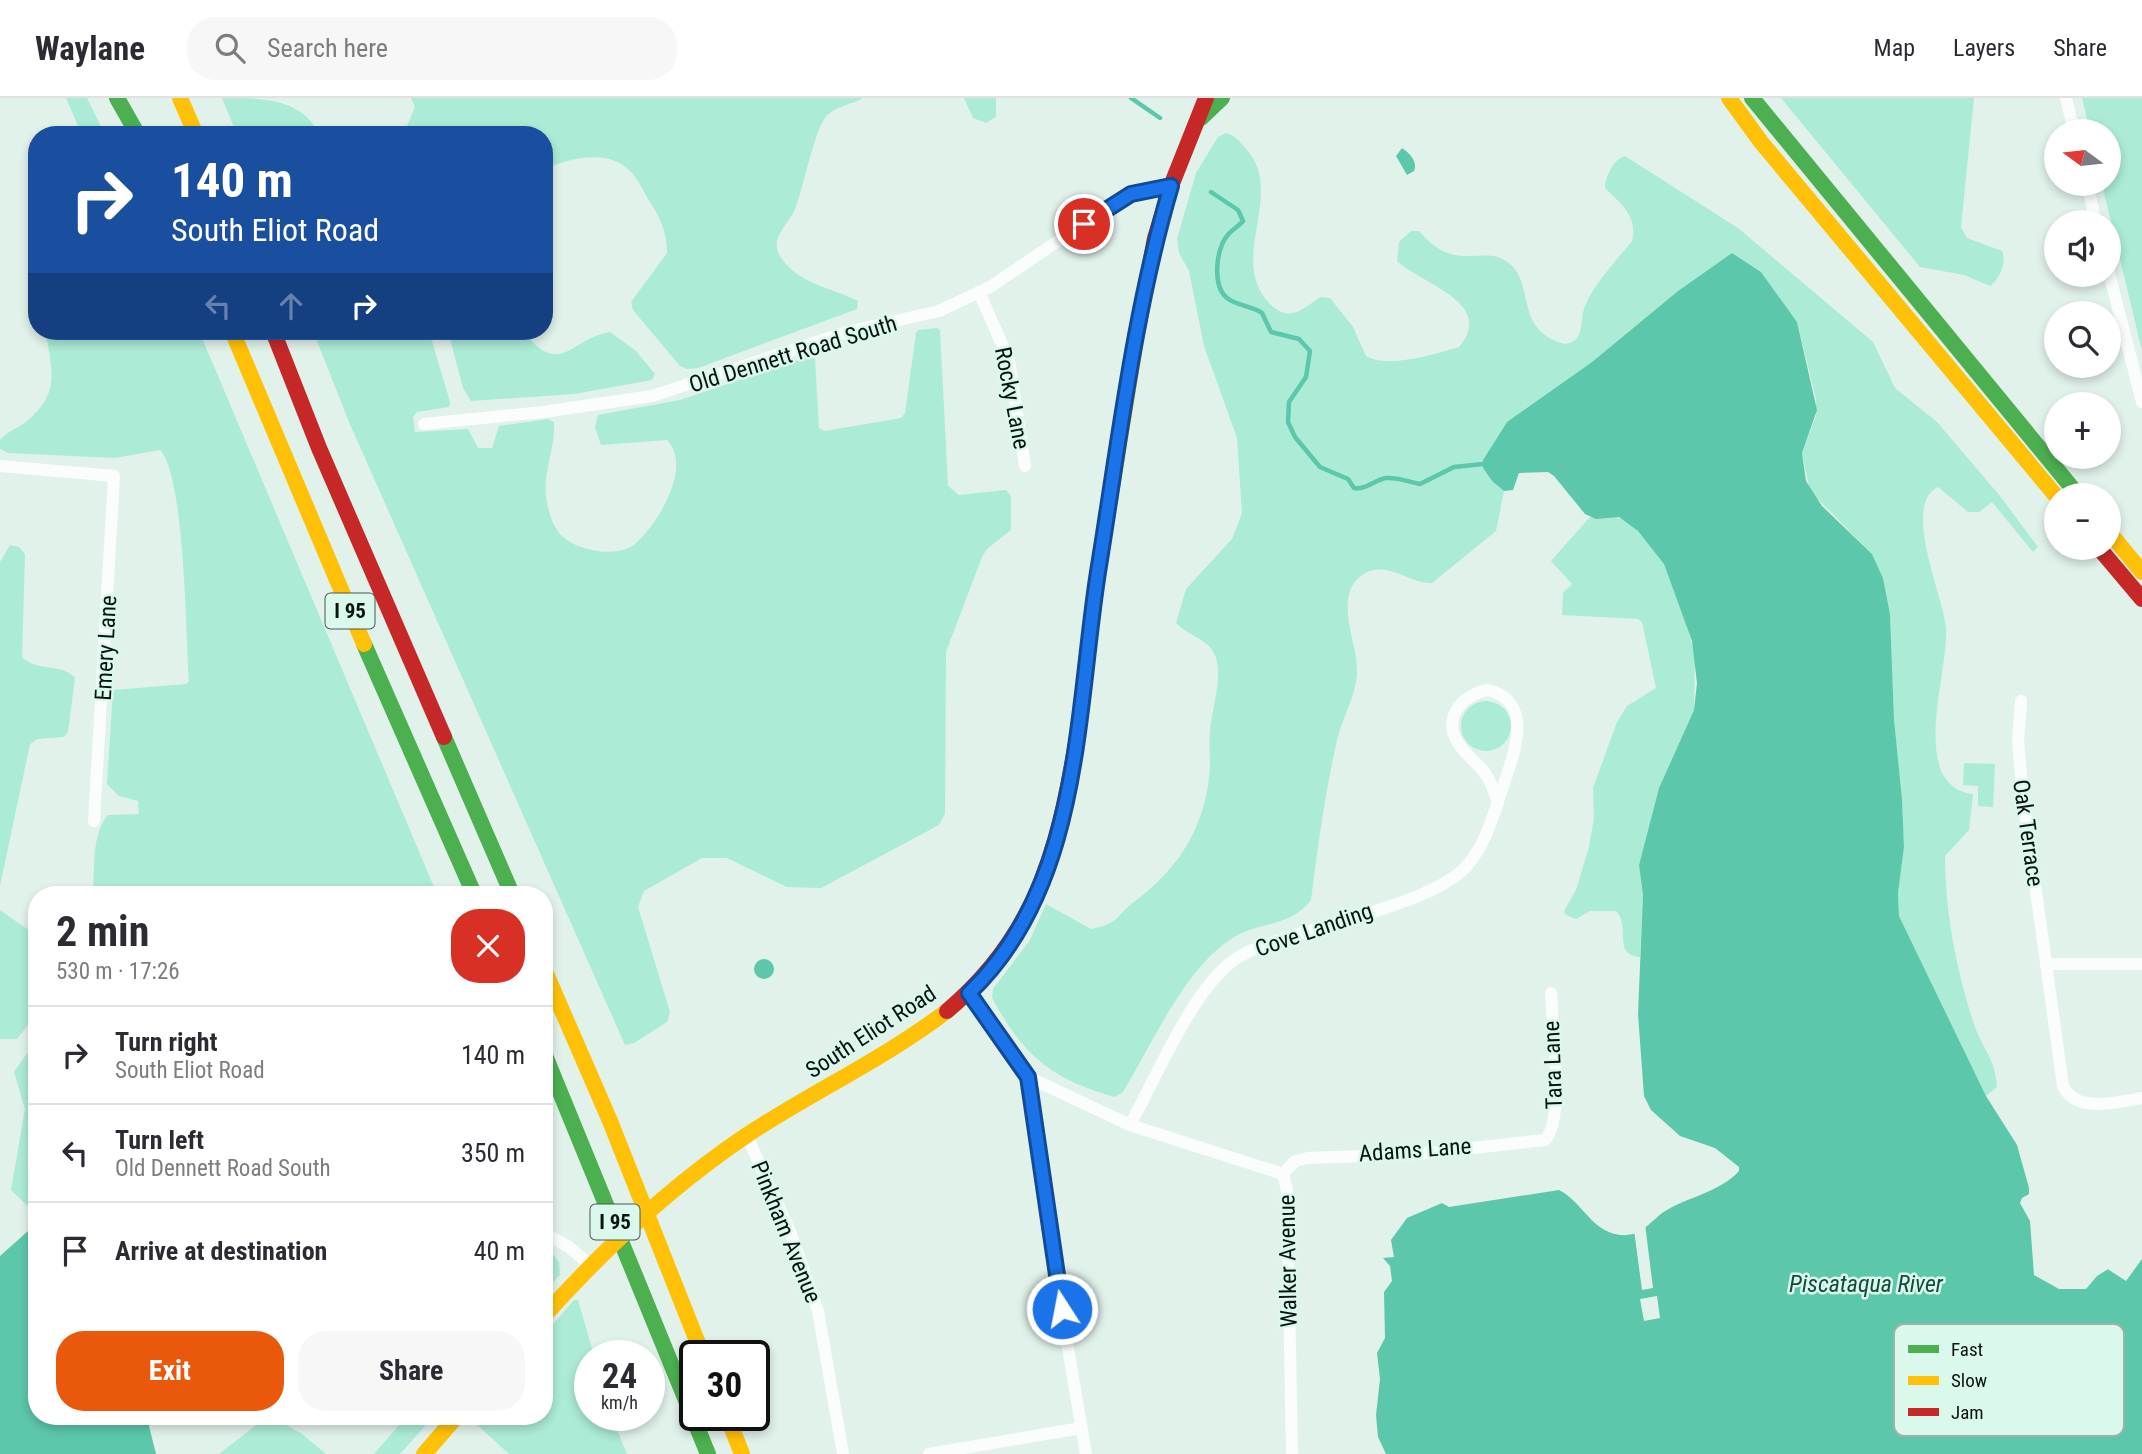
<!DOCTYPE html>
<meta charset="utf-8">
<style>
:root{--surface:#fff;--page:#f7f7f7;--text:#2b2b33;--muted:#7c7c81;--line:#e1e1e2;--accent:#ea580c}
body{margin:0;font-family:"Roboto Condensed",sans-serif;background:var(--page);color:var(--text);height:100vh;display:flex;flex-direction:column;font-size:26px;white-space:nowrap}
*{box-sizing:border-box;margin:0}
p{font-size:23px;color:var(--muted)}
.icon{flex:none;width:38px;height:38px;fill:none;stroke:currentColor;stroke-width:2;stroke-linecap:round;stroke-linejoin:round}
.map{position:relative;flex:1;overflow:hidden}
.drawer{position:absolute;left:28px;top:788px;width:525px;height:539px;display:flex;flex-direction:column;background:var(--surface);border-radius:28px;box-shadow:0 4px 10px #0003}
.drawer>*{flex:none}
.guide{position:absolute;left:28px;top:28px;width:525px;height:214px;border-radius:28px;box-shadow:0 4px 10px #0003;background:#1a4fa0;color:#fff;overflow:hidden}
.needle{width:46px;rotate:285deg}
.tools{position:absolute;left:2044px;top:21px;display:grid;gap:14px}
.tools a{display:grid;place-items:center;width:77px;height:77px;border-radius:50%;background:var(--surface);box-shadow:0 4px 10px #0003;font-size:35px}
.speed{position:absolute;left:574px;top:1242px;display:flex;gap:14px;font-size:35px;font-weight:700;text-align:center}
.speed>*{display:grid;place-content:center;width:91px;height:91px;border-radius:50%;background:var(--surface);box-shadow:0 4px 10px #0003;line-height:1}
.speed small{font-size:18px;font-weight:400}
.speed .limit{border:4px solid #111;border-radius:10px;background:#fff;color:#111}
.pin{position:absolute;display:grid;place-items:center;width:60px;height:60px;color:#fff;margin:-30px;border:4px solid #fff;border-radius:50%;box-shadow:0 2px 7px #0007}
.me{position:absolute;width:77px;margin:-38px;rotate:349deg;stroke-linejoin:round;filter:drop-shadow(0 0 5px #0008)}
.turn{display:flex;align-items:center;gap:24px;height:147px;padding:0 28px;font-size:32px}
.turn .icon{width:91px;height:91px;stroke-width:2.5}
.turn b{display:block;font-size:49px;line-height:60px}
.lanes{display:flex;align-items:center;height:66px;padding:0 28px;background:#0003;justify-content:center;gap:35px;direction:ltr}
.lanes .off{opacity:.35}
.round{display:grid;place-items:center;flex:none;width:74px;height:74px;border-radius:28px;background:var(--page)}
.summary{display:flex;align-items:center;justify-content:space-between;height:119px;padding:0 28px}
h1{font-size:42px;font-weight:700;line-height:52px}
.action{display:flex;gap:14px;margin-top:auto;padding:14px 28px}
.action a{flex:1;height:80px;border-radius:28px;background:var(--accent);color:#fff;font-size:28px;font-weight:700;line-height:80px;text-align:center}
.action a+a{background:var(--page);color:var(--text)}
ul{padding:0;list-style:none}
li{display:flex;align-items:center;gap:21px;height:98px;padding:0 28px;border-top:2px solid var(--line)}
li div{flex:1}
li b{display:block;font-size:26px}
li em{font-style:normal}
header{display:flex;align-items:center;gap:42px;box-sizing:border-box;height:98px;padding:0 35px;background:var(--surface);border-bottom:2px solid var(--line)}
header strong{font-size:33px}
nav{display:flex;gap:38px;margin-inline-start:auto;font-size:24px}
.search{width:490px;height:63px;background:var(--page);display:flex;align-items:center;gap:18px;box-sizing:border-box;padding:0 24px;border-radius:28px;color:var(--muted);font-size:26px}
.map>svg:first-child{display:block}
</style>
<header>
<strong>Waylane</strong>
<div class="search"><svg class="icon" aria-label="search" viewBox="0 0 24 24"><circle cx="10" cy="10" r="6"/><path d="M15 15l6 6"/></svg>Search here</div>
<nav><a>Map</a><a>Layers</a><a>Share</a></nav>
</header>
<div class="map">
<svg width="2142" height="1356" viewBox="0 0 2142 1356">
<rect width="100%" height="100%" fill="#e1f2eb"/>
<g fill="#acebd5">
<path d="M66 0H87L105 37H82Z"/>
<path d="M222 0C262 0 303 0 319 37H237Z"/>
<path d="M411 0H863C851 7 834 8 825 20 813 37 804 88 795 111 789 126 769 140 780 158 796 185 832 190 858 203L857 211 698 270 687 271 680 268 633 212 631 204 667 155C667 132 659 118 647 99 641 88 635 75 624 68 602 52 566 61 544 72V37H403L415 9Z"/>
<path d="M964 0H996V19L986 25 973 20Z"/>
<path d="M1781 0H1974L1961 129 1967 140 2002 153C2007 165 2000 180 1990 188L1964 177 1920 169Z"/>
<path d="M2082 0H2142V253L2102 86H2109V33H2090Z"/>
<path d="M1226 35C1235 37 1240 44 1246 51 1287 95 1226 162 1270 206 1290 226 1303 210 1321 199L1330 200 1353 229 1366 258C1387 271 1436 256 1459 249 1497 205 1420 185 1397 163L1399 144 1411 133H1419C1458 179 1484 143 1510 166 1535 187 1514 233 1565 246 1587 243 1578 220 1586 206 1596 183 1617 162 1632 143 1638 118 1621 106 1605 90 1606 77 1613 62 1625 58L1738 130 1873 244 1895 290 1937 324 2000 398 2038 449 2033 454 1992 404 1979 414H1968L1938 389C1901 407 1944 500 1946 530 1949 575 1907 688 1973 696L1969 732 1945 758C1945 815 1957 875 1975 929 1984 953 1995 960 1997 989L1986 998 1899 818 1898 795 1904 749 1902 701 1894 621 1890 516 1883 480 1872 456 1810 393 1802 355 1816 318V301L1797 224 1761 174 1732 155 1678 193 1592 264 1507 324 1483 362V370L1492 383 1504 393 1496 433 1432 485C1410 486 1387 462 1365 475 1330 496 1359 545 1357 576 1356 597 1342 621 1337 642 1325 695 1318 748 1311 802 1290 830 1258 823 1231 841 1184 872 1152 946 1123 994L1115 999C1051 981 1024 958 992 900L993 891 1030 842 1046 806 1091 831C1121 825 1114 819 1134 804 1180 770 1206 727 1210 670 1210 658 1209 645 1210 633 1212 611 1221 586 1217 564 1214 542 1189 539 1176 525L1186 491 1232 441 1242 415 1237 340 1204 248 1189 173 1179 155 1177 141 1196 75 1218 39Z"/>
<path d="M937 230 940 232 948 388 959 397 1006 392 1011 398V432L987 451 982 459 946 554 945 716 939 727 821 790 787 789 727 760H702L644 793 638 809 670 914 667 924 634 945 625 947 349 324 313 233H429L450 304 449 309 417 314 413 319 415 334 468 331 478 350H492L499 328 548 321 554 324C556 351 541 377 547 404 549 415 553 429 561 437 576 453 619 461 636 445 658 426 693 368 667 342L601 347 595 329 598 317 680 302 810 258 815 261 819 330 825 333 901 320 905 315 916 235 918 232Z"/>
<path d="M132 233H199L437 796H93C95 772 91 736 108 717L139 716 138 703 119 698 107 686 113 592 186 586 189 583C186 540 185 377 160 352L115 360 8 355 0 351V342C9 332 17 331 27 323 59 296 53 275 46 237Z"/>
<path d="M448 233H523C561 281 569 241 610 234L636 253 655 276 652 282 574 296 471 303 463 290Z"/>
<path d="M1590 419 1614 418 1624 422 1638 433 1665 466 1683 513 1695 557 1694 612 1659 690 1639 767 1643 797 1640 859C1612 857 1631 828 1616 813H1590L1576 821 1566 817 1564 813 1576 792 1589 749 1594 720 1593 690 1617 624 1627 608 1656 590 1642 524 1638 521 1562 517 1563 495 1572 486 1551 463Z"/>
<path d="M10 447 19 449 25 456 22 559C36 574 63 565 75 580L68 634 64 639 37 641 30 646 0 788V464Z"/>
<circle cx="1486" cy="628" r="25"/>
<path d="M1964 665 1995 666 1993 709 1978 708V688L1963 687Z"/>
<path d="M0 812 37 838V915L17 941H0Z"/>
<path d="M37 941V1117L11 1092 25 1011 14 974Z"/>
<path d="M544 1144 559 1164 560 1177 544 1194Z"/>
<path d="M574 1202H578L594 1258H590V1318H611L627 1356H509L476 1326 475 1320 544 1318V1237Z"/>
<path d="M268 1318H279V1323L302 1336 326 1356H219Z"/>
<path d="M407 1318H434L400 1356H374Z"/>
</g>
<g fill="#5cc7ab">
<path d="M1402 50C1409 55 1418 63 1414 73L1407 77 1396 58Z"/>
<path d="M1732 155 1761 174 1797 224 1817 312 1802 355 1806 383 1822 408 1872 456 1883 480 1890 516 1894 621 1902 701 1904 749 1898 795 1899 818 1986 998 2017 1047 2029 1090V1096L2022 1100 2020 1105 2030 1123 2034 1177 2059 1191H2086L2097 1178 2142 1150V1356H1386L1378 1339 1376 1317 1380 1281 1377 1255 1385 1240 1384 1194 1392 1183 1390 1168 1383 1160 1394 1159 1391 1142 1407 1120 1442 1105 1449 1109 1559 1092C1579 1102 1589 1126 1609 1134 1618 1138 1628 1138 1636 1135 1647 1130 1653 1122 1662 1115 1686 1099 1719 1095 1739 1073V1069L1715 1050 1680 1038 1651 1012 1644 998 1638 916 1643 797 1639 767 1659 690 1694 612 1697 585 1692 543 1664 466 1638 433 1619 419 1596 421 1585 416 1554 378 1548 374 1519 375 1513 392 1504 393 1492 383 1483 370V362L1507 324 1592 264 1678 193Z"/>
<circle cx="764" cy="871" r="10"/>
<path d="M37 1125V1318H144L148 1324 156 1356H0V1158Z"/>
</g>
<g fill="#e1f2eb">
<path d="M1645 1126 1653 1190 1642 1192 1634 1132Z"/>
<path d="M2142 1146V1161L2126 1183 2106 1170Z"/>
<path d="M1657 1198 1660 1220 1644 1223 1640 1201Z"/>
</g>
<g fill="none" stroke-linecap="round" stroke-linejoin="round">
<g stroke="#5cc7ab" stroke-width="4.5">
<path d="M1131 0 1160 20"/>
<path d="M1211 94 1238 112 1243 123C1238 129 1231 132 1227 138 1216 151 1212 188 1227 200 1237 208 1252 208 1262 215L1271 234 1299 241 1310 253 1306 279 1289 304 1288 324 1295 339 1320 369 1348 381 1354 390C1366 392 1374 382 1386 380 1399 379 1408 384 1420 386L1454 369 1483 366"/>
</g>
<g stroke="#fafdfc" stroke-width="12">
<path d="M2066 0 2074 33"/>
<path d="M2087 86 2096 124"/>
<path d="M2109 175 2142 304"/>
<path d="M979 194 1009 262 1025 368"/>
<path d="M424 326 543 314 652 298 847 234 939 213 990 189 1120 101 1140 93 1171 88"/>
<path d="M0 368 114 378 94 723"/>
<path d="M1488 592C1541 605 1508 669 1498 704 1495 696 1492 686 1487 678 1480 667 1469 660 1461 649 1440 623 1460 597 1488 592Z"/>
<path d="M2021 603 2018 643 2023 699 2063 988C2076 1016 2118 1004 2142 1000"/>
<path d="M2046 866H2142"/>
<path d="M969 896 1028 979 1053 1162 1086 1356"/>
<path d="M1028 979 1130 1027 1283 1076 1287 1092 1292 1356"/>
<path d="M1130 1027C1156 980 1192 892 1234 862 1252 850 1273 844 1293 838 1338 823 1434 802 1465 770 1482 751 1490 728 1498 704"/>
<path d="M747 1038 791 1136 818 1213 843 1356"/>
<path d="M1283 1076 1295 1063 1308 1060 1418 1056 1545 1042C1565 1023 1552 925 1551 895"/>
<path d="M544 1135 569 1149 590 1167"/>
<path d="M929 1356 1081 1330"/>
</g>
<g stroke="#4caf50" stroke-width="16">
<path d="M117 0 138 37"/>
<path d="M1752 0 2078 397"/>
<path d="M1201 20 1222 0"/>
<path d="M364 546 474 796"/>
<path d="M444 639 512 796"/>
<path d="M544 955 708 1356"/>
</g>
<g stroke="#ffc107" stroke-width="16">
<path d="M180 0 196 37"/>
<path d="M1729 0 1761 44 2056 398"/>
<path d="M232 233 364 546"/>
<path d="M2109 434 2142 474"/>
<path d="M1076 646 1098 475 1138 230"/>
<path d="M544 871 610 1023 703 1258"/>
<path d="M544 1218C605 1150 671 1088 747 1037 812 994 884 961 947 913"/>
<path d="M727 1318 742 1356"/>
<path d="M424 1356 457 1318"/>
</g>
<g stroke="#c62828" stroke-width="16">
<path d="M1138 230 1155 140 1171 88 1206 0"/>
<path d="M273 233 319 350 444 639"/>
<path d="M2099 450 2142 501"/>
<path d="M947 913C1035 839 1057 755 1076 646"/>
</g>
</g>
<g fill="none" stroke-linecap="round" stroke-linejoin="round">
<g stroke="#114b97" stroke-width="18">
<path id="route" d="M1062 1211 1028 979 969 895C1081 789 1076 615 1098 474 1119 345 1134 213 1171 88L1131 96 1084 126"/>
</g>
<use href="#route" stroke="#1a73e8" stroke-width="12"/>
</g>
<g text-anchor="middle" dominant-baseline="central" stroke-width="5" stroke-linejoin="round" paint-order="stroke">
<g fill="#dbf8ec" stroke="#485851" stroke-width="2">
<rect x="325.5" y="495.5" width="49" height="35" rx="5"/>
<rect x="590.5" y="1106.5" width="49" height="35" rx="5"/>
</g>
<g font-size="21" font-weight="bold" fill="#09130f">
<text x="350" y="513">I 95</text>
<text x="615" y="1124">I 95</text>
</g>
<g font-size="23" fill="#09130f" stroke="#dbf8ec">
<text transform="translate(793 256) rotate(-17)">Old Dennett Road South</text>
<text transform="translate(1012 300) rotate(79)">Rocky Lane</text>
<text transform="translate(106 550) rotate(-87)">Emery Lane</text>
<text transform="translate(2028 735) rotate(82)">Oak Terrace</text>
<text transform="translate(1314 832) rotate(-19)">Cove Landing</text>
<text transform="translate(871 934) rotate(-33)">South Eliot Road</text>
<text transform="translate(1553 967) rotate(-92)">Tara Lane</text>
<text transform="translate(1415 1052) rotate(-4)">Adams Lane</text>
<text transform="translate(786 1134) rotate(68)">Pinkham Avenue</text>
<text transform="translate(1288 1163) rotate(-91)">Walker Avenue</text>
</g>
<g font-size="24" font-style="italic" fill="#144c3c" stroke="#dbf8ec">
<text x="1866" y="1186">Piscataqua River</text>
</g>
</g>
<rect x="1894" y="1226" width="230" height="112" rx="10" fill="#dbf8ec" stroke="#9cb3aa" stroke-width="2"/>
<rect x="1908" y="1247" width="31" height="8" fill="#4caf50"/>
<rect x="1908" y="1278" width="31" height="9" fill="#ffc107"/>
<rect x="1908" y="1310" width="31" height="8" fill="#c62828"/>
<g font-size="19" fill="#09130f">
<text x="1951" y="1258">Fast</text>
<text x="1951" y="1289">Slow</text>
<text x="1951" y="1321">Jam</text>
</g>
</svg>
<div class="tools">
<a><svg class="needle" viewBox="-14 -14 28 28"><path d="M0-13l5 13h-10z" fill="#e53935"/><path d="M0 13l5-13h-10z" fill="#7c7c81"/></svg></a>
<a><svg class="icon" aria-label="sound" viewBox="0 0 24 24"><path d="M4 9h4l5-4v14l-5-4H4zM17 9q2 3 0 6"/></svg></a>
<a><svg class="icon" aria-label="search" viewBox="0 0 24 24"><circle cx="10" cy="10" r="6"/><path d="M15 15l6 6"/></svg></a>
<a>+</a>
<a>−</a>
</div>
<div class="speed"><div>24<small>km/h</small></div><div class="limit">30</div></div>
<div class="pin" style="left:1084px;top:126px;background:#d93025"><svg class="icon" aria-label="arrive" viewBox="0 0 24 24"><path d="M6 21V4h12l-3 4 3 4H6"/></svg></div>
<svg class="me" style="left:1062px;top:1211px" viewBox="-20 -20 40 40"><circle r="17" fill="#1a73e8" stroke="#fff" stroke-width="3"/><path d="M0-11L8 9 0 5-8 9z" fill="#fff"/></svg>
<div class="guide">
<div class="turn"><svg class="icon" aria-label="right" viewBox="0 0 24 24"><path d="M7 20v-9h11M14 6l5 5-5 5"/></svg><div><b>140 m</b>South Eliot Road</div></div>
<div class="lanes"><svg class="icon off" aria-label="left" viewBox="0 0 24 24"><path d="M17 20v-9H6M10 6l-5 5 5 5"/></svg><svg class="icon off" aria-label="ahead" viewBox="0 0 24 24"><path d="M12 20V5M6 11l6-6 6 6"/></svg><svg class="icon" aria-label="right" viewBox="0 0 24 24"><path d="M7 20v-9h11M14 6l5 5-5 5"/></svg></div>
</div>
<section class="drawer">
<div class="summary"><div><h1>2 min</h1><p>530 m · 17:26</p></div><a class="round" style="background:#d93025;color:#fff"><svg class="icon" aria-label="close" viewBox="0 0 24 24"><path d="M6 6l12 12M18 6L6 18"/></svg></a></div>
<ul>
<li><svg class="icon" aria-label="right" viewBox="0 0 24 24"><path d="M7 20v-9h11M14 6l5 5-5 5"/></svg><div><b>Turn right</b><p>South Eliot Road</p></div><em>140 m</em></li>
<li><svg class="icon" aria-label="left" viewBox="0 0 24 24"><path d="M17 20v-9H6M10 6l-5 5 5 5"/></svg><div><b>Turn left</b><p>Old Dennett Road South</p></div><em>350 m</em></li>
<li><svg class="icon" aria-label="arrive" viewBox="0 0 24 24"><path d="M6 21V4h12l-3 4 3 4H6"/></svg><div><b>Arrive at destination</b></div><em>40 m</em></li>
</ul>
<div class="action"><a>Exit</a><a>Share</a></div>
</section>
</div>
